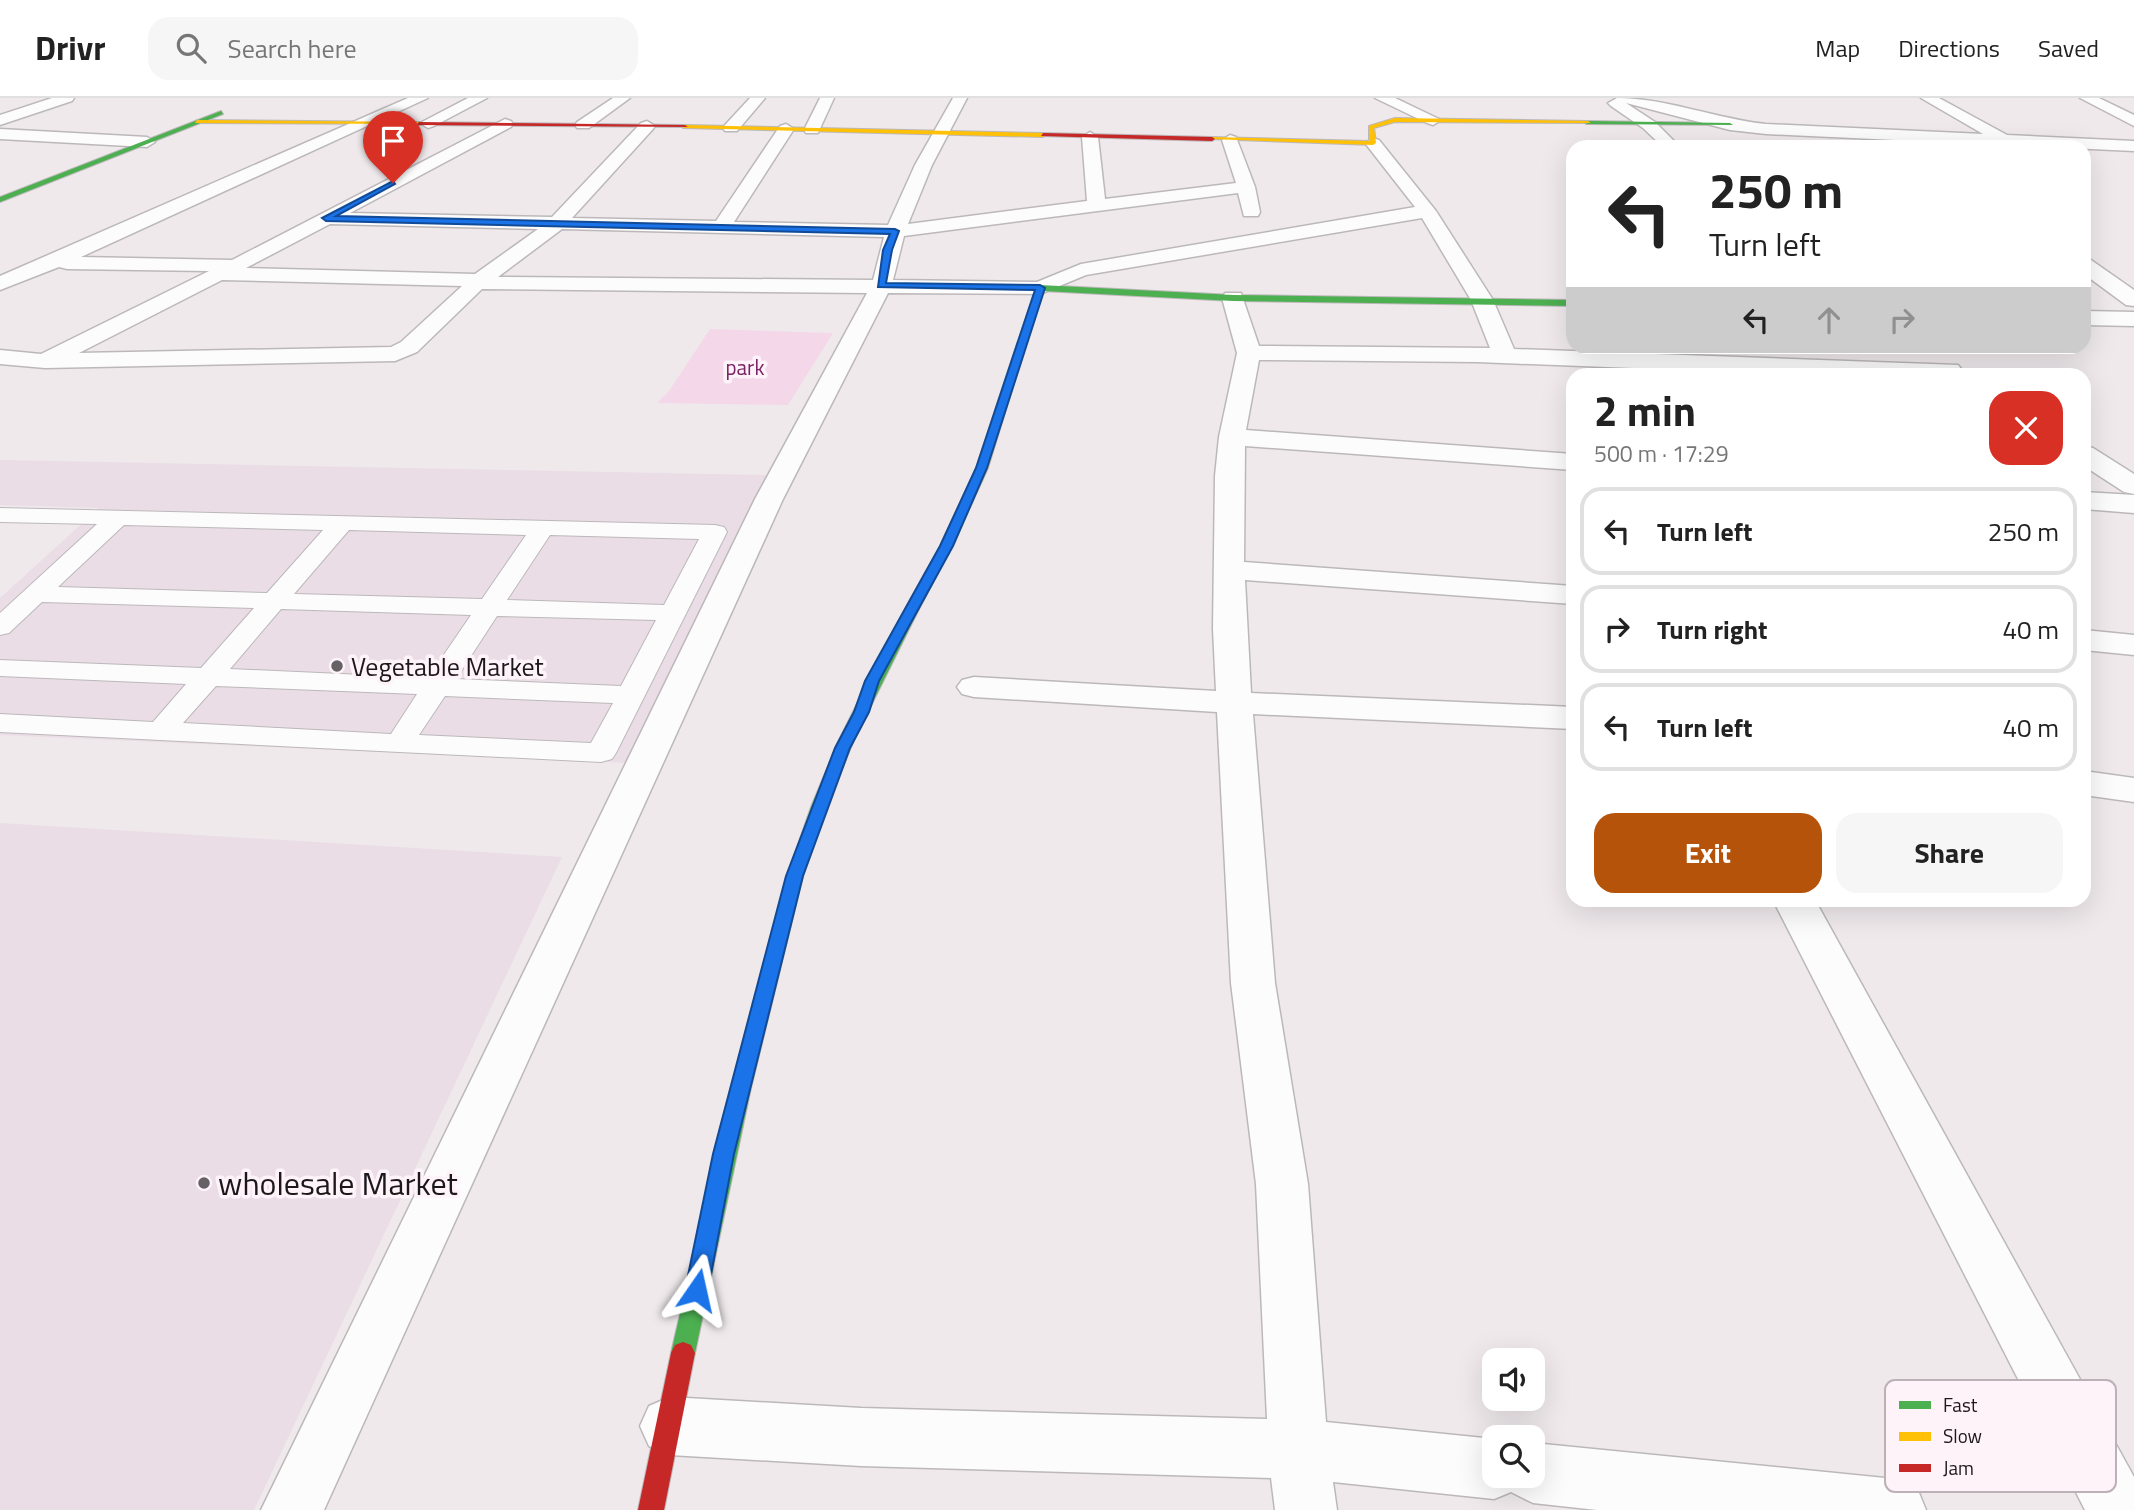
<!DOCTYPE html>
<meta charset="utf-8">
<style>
:root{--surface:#fff;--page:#f6f6f6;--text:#222;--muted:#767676;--line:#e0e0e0;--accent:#b45309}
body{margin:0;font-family:"Titillium Web",sans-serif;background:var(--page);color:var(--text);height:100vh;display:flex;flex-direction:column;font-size:26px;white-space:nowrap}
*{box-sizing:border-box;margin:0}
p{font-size:23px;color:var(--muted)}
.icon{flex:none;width:38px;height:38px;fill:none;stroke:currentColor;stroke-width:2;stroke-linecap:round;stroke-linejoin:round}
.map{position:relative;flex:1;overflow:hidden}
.sheet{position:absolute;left:1566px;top:270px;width:525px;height:539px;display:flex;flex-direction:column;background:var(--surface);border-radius:21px;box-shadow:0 7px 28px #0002}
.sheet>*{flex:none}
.guide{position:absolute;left:1566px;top:42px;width:525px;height:214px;border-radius:21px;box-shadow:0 7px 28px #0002;background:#fff;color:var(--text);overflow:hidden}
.buttons{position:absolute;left:1482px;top:1250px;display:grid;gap:14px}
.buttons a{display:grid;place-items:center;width:63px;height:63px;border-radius:14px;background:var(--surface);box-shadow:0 7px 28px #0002;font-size:35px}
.pin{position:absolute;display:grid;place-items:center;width:60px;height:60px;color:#fff;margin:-72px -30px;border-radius:50% 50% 50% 0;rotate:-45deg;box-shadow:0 0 7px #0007}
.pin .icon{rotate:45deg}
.me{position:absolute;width:77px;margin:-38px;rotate:11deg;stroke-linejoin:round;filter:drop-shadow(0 0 5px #0008)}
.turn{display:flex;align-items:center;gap:24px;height:147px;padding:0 28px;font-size:32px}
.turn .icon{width:91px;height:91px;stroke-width:2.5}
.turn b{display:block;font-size:49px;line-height:60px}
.lanes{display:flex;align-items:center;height:66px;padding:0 28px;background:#0003;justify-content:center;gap:35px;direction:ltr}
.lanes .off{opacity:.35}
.round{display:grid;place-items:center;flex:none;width:74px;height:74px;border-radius:21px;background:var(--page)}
.head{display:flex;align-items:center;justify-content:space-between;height:119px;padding:0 28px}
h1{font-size:42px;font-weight:700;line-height:52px}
.action{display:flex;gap:14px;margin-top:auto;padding:14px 28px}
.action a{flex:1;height:80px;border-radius:21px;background:var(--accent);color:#fff;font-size:28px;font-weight:700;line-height:80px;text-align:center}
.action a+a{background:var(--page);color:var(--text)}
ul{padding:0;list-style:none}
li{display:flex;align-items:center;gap:21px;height:88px;margin:0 14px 10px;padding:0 14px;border:4px solid var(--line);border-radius:21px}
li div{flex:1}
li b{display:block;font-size:26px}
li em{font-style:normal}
header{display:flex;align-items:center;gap:42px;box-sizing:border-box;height:98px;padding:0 35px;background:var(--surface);border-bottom:2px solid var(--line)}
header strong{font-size:33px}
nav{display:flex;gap:38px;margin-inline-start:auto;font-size:24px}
.search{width:490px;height:63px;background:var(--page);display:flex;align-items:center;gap:18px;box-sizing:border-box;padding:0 24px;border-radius:21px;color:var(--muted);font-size:26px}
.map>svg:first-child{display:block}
</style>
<header>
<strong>Drivr</strong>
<div class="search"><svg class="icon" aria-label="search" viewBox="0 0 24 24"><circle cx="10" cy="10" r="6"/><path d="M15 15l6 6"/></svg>Search here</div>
<nav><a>Map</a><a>Directions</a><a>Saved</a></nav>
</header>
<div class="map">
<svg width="2134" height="1412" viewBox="0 0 2134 1412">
<rect width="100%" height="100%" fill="#efe9ec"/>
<g fill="#eadde5">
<path d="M0 362 768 377 627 665 0 637V500L99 410 0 407Z"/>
<path d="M0 725 562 759 254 1412H0Z"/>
</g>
<path fill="#f4d8e9" d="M710 231 833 235 788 307 657 305 669 293Z"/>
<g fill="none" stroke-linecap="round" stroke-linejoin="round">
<g stroke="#bcb8ba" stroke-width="2">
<path id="lane" d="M0 410 715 427 724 429 727 434 616 655 612 661 601 664 0 634V616L153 624 186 586 0 578V562L201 570 254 510 42 504 9 535 0 537V515L97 426 0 424ZM124 427 323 432 267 495 58 489ZM349 432 526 437 482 501 294 496ZM550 437 699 441 664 507 507 502ZM281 511 471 517 428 580 230 571ZM497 518 656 522 621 588 456 581ZM216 588 417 596 391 636 183 625ZM445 598 613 605 591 645 419 637Z"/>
</g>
<g stroke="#bcb8ba" stroke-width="3">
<g id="street">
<path d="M52 0H74L72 3 0 27V17Z"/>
<path d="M408 0H428L81 159 232 162 505 21 511 23 513 26 511 29 350 115 552 119 641 25 647 23 655 28 653 31 572 120 716 123 780 28 786 26 794 31 734 124 888 127 915 67 953 0H967L932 67 908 126 1087 103 1082 39 1090 34 1098 39 1105 101 1236 85 1222 42 1230 37 1236 39 1255 89 1260 114 1258 118H1244L1238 95 904 138 893 182 1037 184 1081 166 1415 109 1365 45 1373 40 1379 42 1436 113 1493 202 1514 251 1958 267 1962 272 1959 276H1785L1477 264 1259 262 1246 332 1573 356V372L1245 348 1244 464 1573 488V506L1245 482 1251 595 1573 609V631L1253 616 1275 885 1308 1086 1326 1324 1494 1341V1377H1533V1345L1895 1381 1917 1390 1926 1412H1597L1533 1405 1511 1394 1494 1401 1333 1384 1337 1412H1275L1271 1380 861 1368 670 1357 649 1348 640 1328 649 1308 670 1299 861 1310 1267 1321 1256 1086 1231 885 1217 614 974 599 962 596 957 589 962 582 974 579 1216 593 1213 531 1215 378 1219 339 1237 255 1222 200 1225 195H1241L1259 248 1490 250 1471 202 1422 120 1086 177 1040 196 888 195 783 401 324 1412H261L755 401 867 195 482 191 417 254 395 263 45 270 0 266V252L41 256 209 173 67 171 59 169 0 192V178ZM330 126 538 131 475 176 246 170ZM562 131 884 139 873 182 498 179ZM222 182 462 188 401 244 391 249 79 255Z"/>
<path d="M468 0H487L434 28 428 30 420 25Z"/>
<path d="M613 0H630L589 30H577L575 27 577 24Z"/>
<path d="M750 0H765L737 33H725L723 30 725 27Z"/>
<path d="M820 0H834L818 35H806L804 32Z"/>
<path d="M1375 0H1395L1441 22 1433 27 1427 25Z"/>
<path d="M1617 0C1667 0 1716 21 1766 26L1983 36 1921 0H1939L2007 37 2134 43V53L1766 36 1730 32 1626 5 1655 24 1680 49H1663L1643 30 1611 8 1608 5Z"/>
<path d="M2080 0H2099L2134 17V28Z"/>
<path d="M0 31 147 39 155 44 147 49 0 41Z"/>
<path d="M2084 160 2091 162 2134 192V208L2126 207 2084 176Z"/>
<path d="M2084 213 2134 214V228L2084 227Z"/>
<path d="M2084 348 2093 350 2134 376V396L2124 394 2084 368Z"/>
<path d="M2084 394 2134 397V415L2084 411Z"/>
<path d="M2084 532 2134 537V557L2084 552Z"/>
<path d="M2084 673 2134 680V704L2084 697Z"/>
<path d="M1773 802H1815L2134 1379V1412H2085Z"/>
</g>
</g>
<g stroke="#bcb8ba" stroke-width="2">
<g id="fast">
<path d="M221 13 223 16 0 104V99Z"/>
<path d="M1588 23 1730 25 1733 27 1586 26Z"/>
<path d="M1040 187 1233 197 1573 202V208L1233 203 1043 193 1015 282 1006 284 1005 282 1036 190Z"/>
<path d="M912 507 919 511 854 642 826 709 803 778 751 990 695 1255 691 1263 683 1266 675 1263 671 1255 732 990 787 778 811 709 839 642 888 543 905 511Z"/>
</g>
</g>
<g stroke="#bcb8ba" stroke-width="2">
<g id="slow">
<path d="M1395 20 1588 23 1591 25 1395 24 1374 30 1376 45 1373 47 1209 41 1212 39 1369 43V28Z"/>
<path d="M197 22 419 24 422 26 195 25Z"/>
<path d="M685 27 1043 35 1046 37 1043 39 683 30Z"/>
<path d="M1010 279 1015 282 988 370 952 448 919 511 917 514H907L905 511 940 448 976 370 1005 282Z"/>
</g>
</g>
<g stroke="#bcb8ba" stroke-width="2">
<g id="jam">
<path d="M419 24 685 27 688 29 417 27Z"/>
<path d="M1043 35 1212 39 1215 41 1212 43 1041 38Z"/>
<path d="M683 1244 691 1247 695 1255 664 1412H638L671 1255 675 1247Z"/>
</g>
</g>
<use href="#lane" fill="#fdfcfc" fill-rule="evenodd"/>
<use href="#street" fill="#fdfcfc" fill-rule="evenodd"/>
<use href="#fast" fill="#4caf50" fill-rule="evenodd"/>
<use href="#slow" fill="#ffc107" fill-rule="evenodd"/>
<use href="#jam" fill="#c62828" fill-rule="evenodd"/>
</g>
<path fill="#1a73e8" stroke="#114b97" stroke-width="2" d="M393 83 395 86 336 118 895 131 899 133 892 152 886 185 1040 187 1045 190 987 370 953 448 879 583 869 614 850 650 803 778 734 1056 708 1192 705 1199 697 1202 689 1199 685 1192 713 1056 786 778 835 650 854 614 865 583 940 448 976 370 1035 192 878 189 883 152 890 136 326 123 322 120Z"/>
<g fill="#666164" stroke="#fff3fa" stroke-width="2.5">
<circle cx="337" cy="568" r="7"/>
<circle cx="204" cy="1085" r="7"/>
</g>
<g text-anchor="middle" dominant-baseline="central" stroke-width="7" stroke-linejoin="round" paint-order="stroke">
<g font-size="21" fill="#7b2263" stroke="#fff3fa">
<text x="745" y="269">park</text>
</g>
<g font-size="26" fill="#1c181a" stroke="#fff3fa" text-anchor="start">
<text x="351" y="568">Vegetable Market</text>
</g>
<g font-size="32" fill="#1c181a" stroke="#fff3fa" text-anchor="start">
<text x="218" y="1085">wholesale Market</text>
</g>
</g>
<rect x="1885" y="1282" width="231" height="112" rx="10" fill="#fff3fa" stroke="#bbb1b7" stroke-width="2"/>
<rect x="1899" y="1303" width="32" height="8" fill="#4caf50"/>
<rect x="1899" y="1334" width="32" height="9" fill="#ffc107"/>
<rect x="1899" y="1366" width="32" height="8" fill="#c62828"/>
<g font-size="19" fill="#1c181a">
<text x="1943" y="1314">Fast</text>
<text x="1943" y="1345">Slow</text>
<text x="1943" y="1377">Jam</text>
</g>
</svg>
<div class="buttons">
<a><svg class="icon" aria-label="sound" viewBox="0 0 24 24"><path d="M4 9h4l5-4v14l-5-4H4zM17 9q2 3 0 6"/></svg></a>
<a><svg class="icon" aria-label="search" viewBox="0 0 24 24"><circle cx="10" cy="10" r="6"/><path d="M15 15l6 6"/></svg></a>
</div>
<div class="pin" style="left:393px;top:85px;background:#d93025"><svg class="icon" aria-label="arrive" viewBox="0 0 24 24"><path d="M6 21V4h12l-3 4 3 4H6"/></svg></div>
<svg class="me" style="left:697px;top:1192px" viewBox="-20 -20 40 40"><path d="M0-17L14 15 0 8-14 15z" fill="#1a73e8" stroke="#fff" stroke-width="4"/></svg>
<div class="guide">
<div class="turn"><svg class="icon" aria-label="left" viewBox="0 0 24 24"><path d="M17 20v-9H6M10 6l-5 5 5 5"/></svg><div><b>250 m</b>Turn left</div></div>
<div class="lanes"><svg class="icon" aria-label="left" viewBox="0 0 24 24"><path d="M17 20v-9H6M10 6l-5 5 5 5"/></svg><svg class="icon off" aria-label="ahead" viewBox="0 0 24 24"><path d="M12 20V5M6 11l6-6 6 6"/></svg><svg class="icon off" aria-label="right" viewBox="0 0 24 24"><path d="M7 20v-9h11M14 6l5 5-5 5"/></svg></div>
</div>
<section class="sheet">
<div class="head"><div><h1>2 min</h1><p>500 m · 17:29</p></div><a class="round" style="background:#d93025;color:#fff"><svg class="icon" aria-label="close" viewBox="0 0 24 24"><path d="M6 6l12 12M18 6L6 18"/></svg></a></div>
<ul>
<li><svg class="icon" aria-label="left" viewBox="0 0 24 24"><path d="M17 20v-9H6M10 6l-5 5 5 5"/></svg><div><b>Turn left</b></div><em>250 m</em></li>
<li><svg class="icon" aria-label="right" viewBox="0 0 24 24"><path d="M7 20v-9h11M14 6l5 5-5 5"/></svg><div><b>Turn right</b></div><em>40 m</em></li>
<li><svg class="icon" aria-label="left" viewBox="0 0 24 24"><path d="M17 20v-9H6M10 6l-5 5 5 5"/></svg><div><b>Turn left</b></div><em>40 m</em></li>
</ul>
<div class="action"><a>Exit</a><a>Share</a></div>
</section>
</div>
